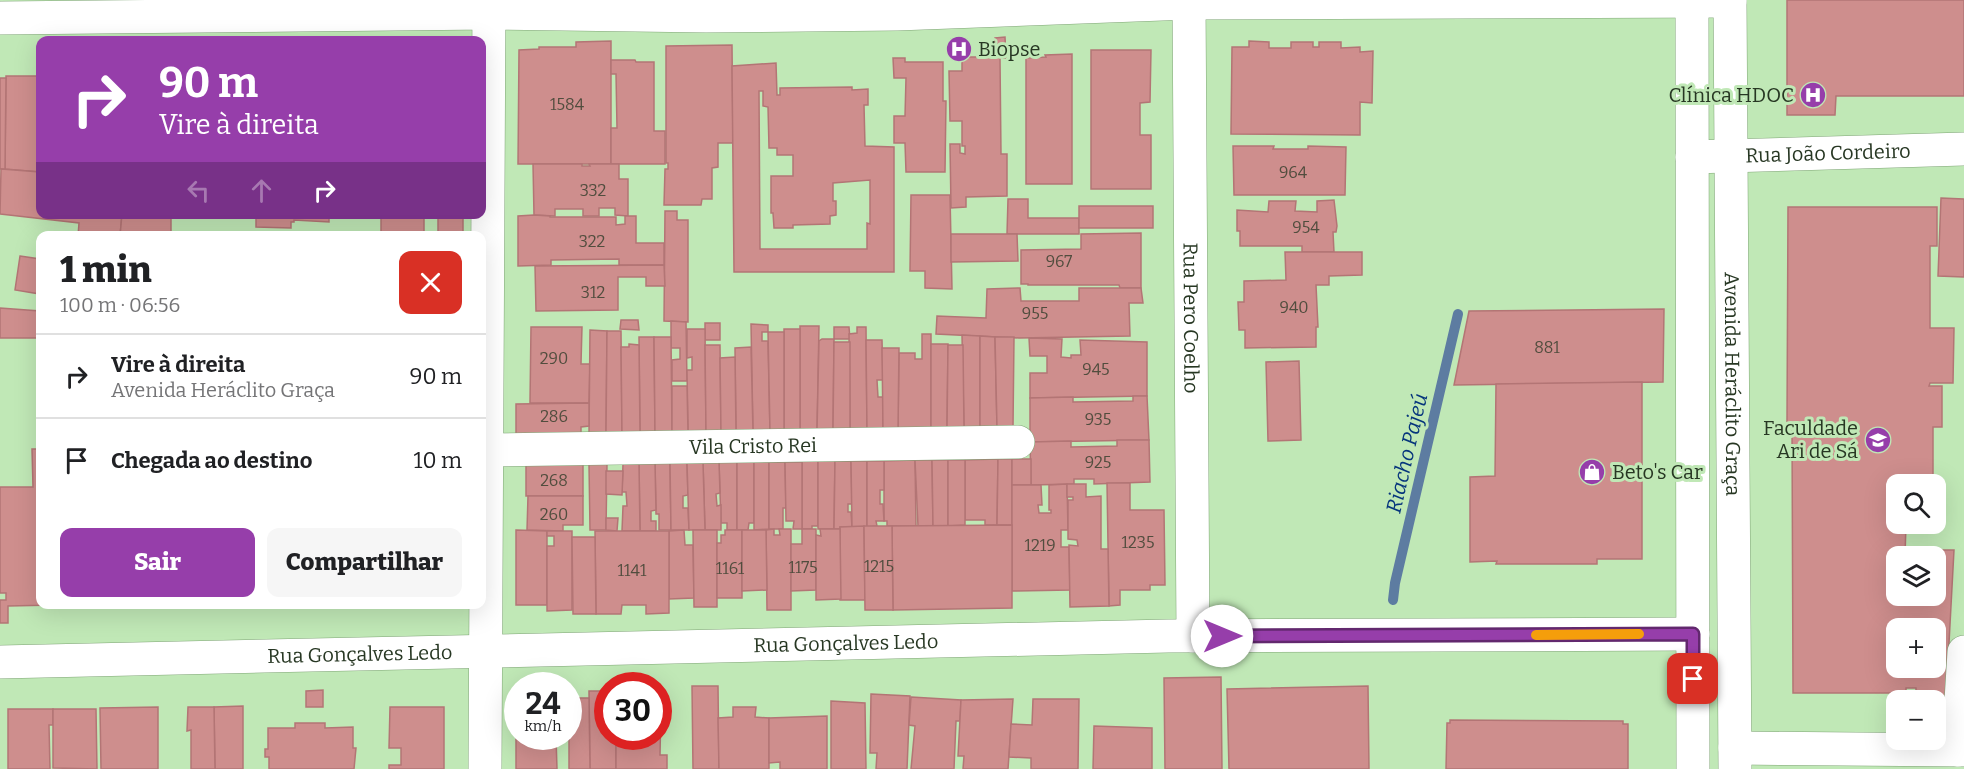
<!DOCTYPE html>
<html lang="pt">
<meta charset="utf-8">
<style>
:root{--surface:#fff;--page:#f6f6f6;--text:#202124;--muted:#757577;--line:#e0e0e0;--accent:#963eaa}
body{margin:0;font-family:Bitter,serif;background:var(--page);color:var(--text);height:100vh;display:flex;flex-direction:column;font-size:22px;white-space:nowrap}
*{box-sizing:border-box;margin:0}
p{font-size:20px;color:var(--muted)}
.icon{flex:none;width:33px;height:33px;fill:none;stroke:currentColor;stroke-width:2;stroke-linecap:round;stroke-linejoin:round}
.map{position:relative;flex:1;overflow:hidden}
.panel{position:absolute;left:36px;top:231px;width:450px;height:378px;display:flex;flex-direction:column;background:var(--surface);border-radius:12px;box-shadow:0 6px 24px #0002}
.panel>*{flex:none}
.top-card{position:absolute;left:36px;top:36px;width:450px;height:183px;border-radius:12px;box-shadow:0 6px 24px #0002;background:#963eaa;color:#fff;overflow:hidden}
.buttons{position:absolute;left:1886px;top:474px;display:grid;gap:12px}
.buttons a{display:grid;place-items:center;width:60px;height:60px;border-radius:12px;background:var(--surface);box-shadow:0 6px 24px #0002;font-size:30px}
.speed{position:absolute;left:504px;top:672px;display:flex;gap:12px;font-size:30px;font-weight:700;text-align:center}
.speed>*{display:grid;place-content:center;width:78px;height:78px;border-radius:50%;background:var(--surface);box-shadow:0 6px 24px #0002;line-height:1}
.speed small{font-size:15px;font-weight:400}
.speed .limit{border:9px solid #d22;background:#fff;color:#111}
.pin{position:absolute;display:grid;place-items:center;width:51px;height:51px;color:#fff;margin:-26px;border-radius:12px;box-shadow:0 3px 9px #0006}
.me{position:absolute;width:66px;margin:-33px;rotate:90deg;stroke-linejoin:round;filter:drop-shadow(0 0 4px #0008)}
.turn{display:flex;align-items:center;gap:21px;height:126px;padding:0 24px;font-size:27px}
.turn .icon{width:78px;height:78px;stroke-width:2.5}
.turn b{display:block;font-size:42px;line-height:51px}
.lanes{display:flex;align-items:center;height:57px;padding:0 24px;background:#0003;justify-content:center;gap:30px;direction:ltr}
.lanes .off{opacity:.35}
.round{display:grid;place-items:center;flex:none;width:63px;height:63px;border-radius:12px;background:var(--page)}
.headline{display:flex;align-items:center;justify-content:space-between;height:102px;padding:0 24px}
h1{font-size:36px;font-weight:800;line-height:45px}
.button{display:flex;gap:12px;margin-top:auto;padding:12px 24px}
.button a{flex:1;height:69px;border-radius:12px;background:var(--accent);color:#fff;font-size:24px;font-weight:800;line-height:69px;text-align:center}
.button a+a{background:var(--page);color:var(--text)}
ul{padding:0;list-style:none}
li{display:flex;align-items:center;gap:18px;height:84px;padding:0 24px;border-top:2px solid var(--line)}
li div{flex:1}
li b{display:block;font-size:22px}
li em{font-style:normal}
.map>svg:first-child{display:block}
</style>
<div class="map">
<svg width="1964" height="769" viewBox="0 0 1964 769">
<rect width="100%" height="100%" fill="#c0e8b6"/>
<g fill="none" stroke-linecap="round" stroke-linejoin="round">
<path stroke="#5d7ca1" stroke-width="10" d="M1393 600 1395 583 1458 314"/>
</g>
<g fill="#ce8e8d" stroke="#b37575" stroke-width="1.5" fill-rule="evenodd">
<path d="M1787 0H1964V96H1836L1835 115H1787Z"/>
<path d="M1005 37 1006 58H1000L1001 154H1007V196L966 197V207L951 208 950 144H960V153L965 154V146H962V121H950L949 71H962V57H995V38Z"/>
<path d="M611 41V164H518L519 50 539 49V47H576V42Z"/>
<path d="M1249 41 1269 42V48H1291V42H1313V47H1319V42H1341V48L1360 47V52L1373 51 1372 103 1360 102V135L1231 134 1232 47H1249Z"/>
<path d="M732 45 733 143H718V167L712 168V199H702L701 205H664L665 169H668V163H666V46Z"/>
<path d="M1091 50H1151L1150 102 1140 103V135H1151V189H1091Z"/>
<path d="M1072 54V184H1026V58L1046 57 1045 55Z"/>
<path d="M893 58H905V62H943V101H946L945 172H906L905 143H894V116H905L906 78H894Z"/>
<path d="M611 60H635L636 62H654V131H665V164H611V128H617L616 74H611Z"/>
<path d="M776 63 777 95H780V88L852 87V90L868 89V105H864L865 146 894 147V272H734L732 66ZM759 91H763V106L768 107 769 148H777V155H793V176H771V213H773L774 228H793V225L830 224V216L836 215V201H833V183L870 180V224L867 223V249H760Z"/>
<path d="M6 76H40V172L5 169Z"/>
<path d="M0 78H6L5 169H0Z"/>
<path d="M1233 146H1274L1273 149H1308V146L1346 147 1345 195H1234Z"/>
<path d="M533 164H582V166H590L589 164H619V179H628V216L615 215V208H599V216H583V209H555V216L534 215Z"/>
<path d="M1 169 40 172V214H122L120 236H78L79 223 0 214Z"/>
<path d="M911 195H950L952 289 925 288V271H910Z"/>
<path d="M1941 198 1964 199V277L1938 276Z"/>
<path d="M1008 199H1028V218H1079V234H1007Z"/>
<path d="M1334 200 1337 226 1336 232H1333L1334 252H1302V246H1240V231H1237V210L1268 212 1269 201H1296L1295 211 1317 212V201Z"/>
<rect x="1079" y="206" width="74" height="22"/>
<path d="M1788 207H1937V246H1930V328H1954L1953 383H1930L1929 386H1942V427H1933V484H1896V524H1906L1905 556H1896V596H1935V556H1929V550H1954L1946 699H1916V688H1906V693H1793L1792 423H1787ZM1896 628H1935V668H1896Z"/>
<path d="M665 211H677V220H688V322H686L664 321Z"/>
<path d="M122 214H171V236H120Z"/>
<path d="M256 214H329V222L294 220V222H291V228L256 227Z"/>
<path d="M381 214H424V236H374V233H381Z"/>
<rect x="438" y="214" width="25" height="22"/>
<path d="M534 215 550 216V217H616V225L625 224V216H636V243H664V265H619V259L551 260V265L518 266V216Z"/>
<path d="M1141 233V288H1120L1119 285H1028V284H1021V250L1081 249V234Z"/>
<path d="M951 234H1017L1018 261 951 262Z"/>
<path d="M1285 252H1362V275L1329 276V285H1316L1318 327H1316V347L1245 348V330H1239L1238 302H1244V281L1286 280Z"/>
<path d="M20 256 40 259V294L15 290Z"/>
<path d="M664 265 665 286H646V277H618V310L536 311 535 266Z"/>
<path d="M1020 288 1021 301H1079V288H1141L1143 303H1129L1130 336 1019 338 936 334 937 316 986 318 987 289Z"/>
<path d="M0 308 40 311V338H0Z"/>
<path d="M1664 309 1663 382 1454 385 1469 311Z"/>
<path d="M621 320H638L639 330 620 329Z"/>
<path d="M671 321 686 322 687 381H672V360L680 359V348H671Z"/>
<rect x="705" y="323" width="15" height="17"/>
<path d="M751 324 768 325V332H762V341H768L770 432H753Z"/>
<path d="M800 326H819L817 431H800Z"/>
<path d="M531 327H582L581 364H590L589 403H530Z"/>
<path d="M834 327H849L850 339H834Z"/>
<path d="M857 327H866L867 430 850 431 849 334 857 333Z"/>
<path d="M687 329H705L706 432H688L687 370H692V357L687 358Z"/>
<path d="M784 329H800V431L784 432Z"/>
<path d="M590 330 607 331 606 433 589 434Z"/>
<path d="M607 331H621L622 433H606Z"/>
<path d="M768 332H784V432H770Z"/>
<path d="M922 334H931V429L898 430 899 353H915V359H922Z"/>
<path d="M962 335 980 336V428L964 429Z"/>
<path d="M980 336 995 337 997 428H980Z"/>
<path d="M639 337H654L655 433H640Z"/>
<path d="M654 337H671L672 432 655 433Z"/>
<path d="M995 337H1014L1013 428H997Z"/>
<path d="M1029 338 1062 339 1061 357 1071 358V355H1081L1080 340 1147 342V396L1030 398V373H1047V356H1030Z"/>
<path d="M822 339H834L833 431H817L819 341Z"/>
<path d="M866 340H882L883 380H877L878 397H883V430H867Z"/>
<path d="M834 342H850V431H833Z"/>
<path d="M629 344 639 345 640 433H622L621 347H629Z"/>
<path d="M931 344H948L947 429H931Z"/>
<path d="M705 345H720L721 432H706Z"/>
<path d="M948 345H963L964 429H947Z"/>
<path d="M751 347 753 432H736L735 348Z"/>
<path d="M882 348H899L898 430H883Z"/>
<path d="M735 357 736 432H721L720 358Z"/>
<path d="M1299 361 1301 440 1268 441 1266 362Z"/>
<path d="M1642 382V559H1597V564H1496L1497 561 1470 562V477L1495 476 1496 384Z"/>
<path d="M672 386H687L688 432H672Z"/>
<path d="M1133 396H1147L1149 440 1030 442V398L1073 397V402L1133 401Z"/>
<path d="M589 403V426L581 427V434H516V404Z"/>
<path d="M1117 440H1149L1150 482 1094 484V479H1074V484L1031 485 1030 442 1071 441V447L1117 446Z"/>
<path d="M32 449H40V604L55 605 8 606V623H0V600H6V593H0V487H33Z"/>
<path d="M818 457V526H812V529H802V458Z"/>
<path d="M835 457 834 529H818V458Z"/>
<path d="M998 459 997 525H985V520H965V460Z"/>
<path d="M998 459H1012V525H997Z"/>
<rect x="1012" y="459" width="19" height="26"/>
<path d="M915 460 916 526H887V521H884V461Z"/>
<path d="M915 460H932L933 526H918Z"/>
<path d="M932 460H948V526H933Z"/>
<path d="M948 460H965V525L948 526Z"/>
<path d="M835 461H851L852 504H848V512H851L852 527H840V529H834Z"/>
<path d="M851 461H867V527H852Z"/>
<path d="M867 461H884V490H880V504H883L884 521H876L877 526 867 527Z"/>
<path d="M583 462V496H526V463Z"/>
<path d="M719 462H737V530H727V523H721Z"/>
<path d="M719 462 720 493 716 494 717 506 721 505V530H705L703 463Z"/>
<path d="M737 462H754V523H749L748 530H737Z"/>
<path d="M754 462H769V529L754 530Z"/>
<path d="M769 462H785L786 508H783V529H769Z"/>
<path d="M785 462H802V529H793L794 521H786Z"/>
<path d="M655 463H670L671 530H659V514H656Z"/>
<path d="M655 463 656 510 651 511V521H656V531H640L639 464Z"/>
<path d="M670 463H687L688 495 683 496V508H688L689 530H671Z"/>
<path d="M687 463H703L705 530H689Z"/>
<path d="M589 464H607L606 530H590Z"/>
<path d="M623 464H639L640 531H622L623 506H627L626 492H622Z"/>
<path d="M606 471H623L622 495 606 494Z"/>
<path d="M1107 483H1130V510H1164L1165 585H1150V590H1120V605L1109 606Z"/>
<path d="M1067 484 1068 530H1061V547H1069L1070 590 1012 591V485H1041L1042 505H1038L1039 513H1051V510H1049V485Z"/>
<path d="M1067 484H1086V497L1101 496V549H1108L1109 606 1070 607 1069 545 1078 546 1077 540 1068 539V500H1073V497H1067Z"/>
<path d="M528 496H583V525H563V531L527 530Z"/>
<path d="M606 518H618L617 531 606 530Z"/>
<path d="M1012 525V608L893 610 892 526Z"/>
<path d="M864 526 865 600H840V527Z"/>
<path d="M864 526H892L893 610H865Z"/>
<path d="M774 529V535H780L779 529H791V610H767L766 530Z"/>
<path d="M802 529H816V590L791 591V544H802Z"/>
<path d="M820 529H840L841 599 816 600V535L821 536Z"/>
<path d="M516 530 547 531V605H516Z"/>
<path d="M684 530 685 545H693L694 598 669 599V531Z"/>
<path d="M693 530H717V607H694Z"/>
<path d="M725 530H742V598H717V543H721V535H725Z"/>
<path d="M742 530H766L767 590 742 591Z"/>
<path d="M547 531H572V610L547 611V546H554V536H547Z"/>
<path d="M595 531H669V613L646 614V605H622L621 614H596Z"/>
<path d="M572 537H595L596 614H573Z"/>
<path d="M1221 677 1222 769H1165L1164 678Z"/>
<path d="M692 686H718L719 769H693Z"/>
<path d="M1368 686 1369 769H1229L1227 689Z"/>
<path d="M323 690V707H306V691Z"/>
<path d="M589 691H608V736H616V769H590Z"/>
<path d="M871 694 910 696 907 769H876L877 753H870Z"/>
<path d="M911 697 961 700 960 721H956L954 769H911L915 726 909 725Z"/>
<path d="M568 698H589L590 769H569V739H562V736H568Z"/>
<path d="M658 699H667V705L661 706 660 755H667V769H616V736H658Z"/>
<path d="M1013 699 1008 769H963L964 756H958L961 700Z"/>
<path d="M1033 699H1079L1078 769H1031V758L1009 757 1011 724 1032 725Z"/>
<path d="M831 701 865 703 866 769H831Z"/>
<path d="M516 704 518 736H562L556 737 557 769H516Z"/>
<path d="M243 706V769H215L214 707Z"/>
<path d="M158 707V769H101L100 708Z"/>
<path d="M188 707H214L215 769H191V730L187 731Z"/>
<path d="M390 707H444V769H389V765H401V748H389Z"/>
<path d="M733 707H756L755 717 769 718V769H719L718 718 733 717Z"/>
<path d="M8 709H53V725H49L50 769H8Z"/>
<path d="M53 709H96L97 769 53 768Z"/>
<path d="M827 716V769H780V762L769 763V718Z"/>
<path d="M1450 720 1623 721V724H1628V769H1446L1447 723H1450Z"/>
<path d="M295 723H325V728L353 727V748H356L354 769H269V757H265V749H268V728H295Z"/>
<path d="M1094 726 1152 728V769H1093Z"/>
</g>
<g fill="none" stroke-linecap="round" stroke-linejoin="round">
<g stroke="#7fa576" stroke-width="34">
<g id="minor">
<path id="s1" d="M1189 0 1193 636"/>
<path d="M0 18 489 13 706 16 897 14 1189 3 1730 1"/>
<path id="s2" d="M1692 157 1964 149"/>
<path id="s3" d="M487 450 1018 442"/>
<path id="s4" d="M0 662 1168 636 1693 634"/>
<path d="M1735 748 1964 750"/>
<path d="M1958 750 1964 652"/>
<path d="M485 769 489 0"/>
</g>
</g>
<g stroke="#7fa576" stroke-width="34">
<g id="major">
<path d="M1692 0 1693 769"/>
<path id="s5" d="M1730 0 1735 769"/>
</g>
</g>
<use href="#minor" stroke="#fff" stroke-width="33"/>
<use href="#major" stroke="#fff" stroke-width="33"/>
</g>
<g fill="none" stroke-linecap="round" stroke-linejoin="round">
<g stroke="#62286e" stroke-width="15">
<path id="route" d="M1222 636 1693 634V679"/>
</g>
<use href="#route" stroke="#963eaa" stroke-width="10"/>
<path stroke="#f59e0b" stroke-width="10" d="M1536 635 1639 634"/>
</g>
<defs>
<g id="hospital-disc" transform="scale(1.35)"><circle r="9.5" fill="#963eaa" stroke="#c0e8b6"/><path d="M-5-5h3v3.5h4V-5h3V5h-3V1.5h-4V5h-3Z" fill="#fff"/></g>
<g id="university-disc" transform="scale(1.35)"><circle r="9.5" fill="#963eaa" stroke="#c0e8b6"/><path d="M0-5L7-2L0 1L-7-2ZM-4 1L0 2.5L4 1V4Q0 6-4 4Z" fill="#fff"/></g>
<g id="shop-disc" transform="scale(1.35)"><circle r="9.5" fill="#963eaa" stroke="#c0e8b6"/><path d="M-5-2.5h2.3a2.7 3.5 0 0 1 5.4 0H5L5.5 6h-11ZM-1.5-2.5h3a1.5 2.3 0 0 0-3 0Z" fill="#fff"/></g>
</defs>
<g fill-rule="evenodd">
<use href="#hospital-disc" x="959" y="49"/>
<use href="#hospital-disc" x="1813" y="95"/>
<use href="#university-disc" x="1878" y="440"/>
<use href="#shop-disc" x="1592" y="472"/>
</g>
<g text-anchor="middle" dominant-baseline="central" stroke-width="6" stroke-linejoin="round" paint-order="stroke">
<g font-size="16" fill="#514d3e">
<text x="567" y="104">1584</text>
<text x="1293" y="172">964</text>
<text x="593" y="190">332</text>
<text x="1306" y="227">954</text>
<text x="592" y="241">322</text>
<text x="1059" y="261">967</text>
<text x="593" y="292">312</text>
<text x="1294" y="307">940</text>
<text x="1035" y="313">955</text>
<text x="1547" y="347">881</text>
<text x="554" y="358">290</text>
<text x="1096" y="369">945</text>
<text x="554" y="416">286</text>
<text x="1098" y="419">935</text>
<text x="1098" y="462">925</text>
<text x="554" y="480">268</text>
<text x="554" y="514">260</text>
<text x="1138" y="542">1235</text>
<text x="1040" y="545">1219</text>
<text x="879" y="566">1215</text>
<text x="803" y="567">1175</text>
<text x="730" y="568">1161</text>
<text x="632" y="570">1141</text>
</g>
<g font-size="20" fill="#273723" stroke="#c0e8b6" text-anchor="start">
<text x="978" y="49">Biopse</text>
<text x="1794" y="95" text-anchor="end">Clínica HDOC</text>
<text x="1858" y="428" text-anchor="end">Faculdade<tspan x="1858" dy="23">Ari de Sá</tspan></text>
<text x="1612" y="472">Beto's Car</text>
</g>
<g font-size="20" fill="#273723" stroke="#c0e8b6">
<text stroke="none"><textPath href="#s2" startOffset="136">Rua João Cordeiro</textPath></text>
<text stroke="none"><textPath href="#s1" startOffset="318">Rua Pero Coelho</textPath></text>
<text stroke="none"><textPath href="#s5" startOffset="384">Avenida Heráclito Graça</textPath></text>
<text stroke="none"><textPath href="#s3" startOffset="266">Vila Cristo Rei</textPath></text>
<text stroke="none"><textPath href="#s4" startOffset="846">Rua Gonçalves Ledo</textPath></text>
<text stroke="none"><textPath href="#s4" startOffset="360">Rua Gonçalves Ledo</textPath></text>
</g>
<g font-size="21" font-style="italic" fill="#06357c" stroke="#c0e8b6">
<text transform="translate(1407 453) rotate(-77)">Riacho Pajeú</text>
</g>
</g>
</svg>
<div class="buttons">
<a><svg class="icon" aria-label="search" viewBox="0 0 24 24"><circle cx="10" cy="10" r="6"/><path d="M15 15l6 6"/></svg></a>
<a><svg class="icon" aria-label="layers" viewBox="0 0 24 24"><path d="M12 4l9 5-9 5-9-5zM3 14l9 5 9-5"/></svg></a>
<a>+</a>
<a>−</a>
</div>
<div class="speed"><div>24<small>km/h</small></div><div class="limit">30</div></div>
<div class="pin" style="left:1693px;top:679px;background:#d93025"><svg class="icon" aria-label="arrive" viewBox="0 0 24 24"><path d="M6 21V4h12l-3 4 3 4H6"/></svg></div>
<svg class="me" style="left:1222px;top:636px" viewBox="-20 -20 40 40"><circle r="19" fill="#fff"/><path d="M0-13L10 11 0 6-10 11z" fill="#963eaa"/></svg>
<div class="top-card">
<div class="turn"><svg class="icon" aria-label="right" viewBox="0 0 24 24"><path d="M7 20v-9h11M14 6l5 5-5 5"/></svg><div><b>90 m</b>Vire à direita</div></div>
<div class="lanes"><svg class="icon off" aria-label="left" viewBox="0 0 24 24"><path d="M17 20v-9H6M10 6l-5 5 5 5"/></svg><svg class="icon off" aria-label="ahead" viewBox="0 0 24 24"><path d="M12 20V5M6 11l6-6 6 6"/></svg><svg class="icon" aria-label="right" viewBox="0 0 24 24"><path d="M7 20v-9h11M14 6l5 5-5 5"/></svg></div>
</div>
<section class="panel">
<div class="headline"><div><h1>1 min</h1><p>100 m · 06:56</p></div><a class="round" style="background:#d93025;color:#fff"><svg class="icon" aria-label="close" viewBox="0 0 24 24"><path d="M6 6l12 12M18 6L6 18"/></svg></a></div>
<ul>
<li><svg class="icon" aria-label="right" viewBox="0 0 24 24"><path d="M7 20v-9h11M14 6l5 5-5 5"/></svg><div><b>Vire à direita</b><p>Avenida Heráclito Graça</p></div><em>90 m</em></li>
<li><svg class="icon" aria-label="arrive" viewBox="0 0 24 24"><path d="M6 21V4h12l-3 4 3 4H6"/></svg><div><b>Chegada ao destino</b></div><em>10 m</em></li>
</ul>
<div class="button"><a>Sair</a><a>Compartilhar</a></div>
</section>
</div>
